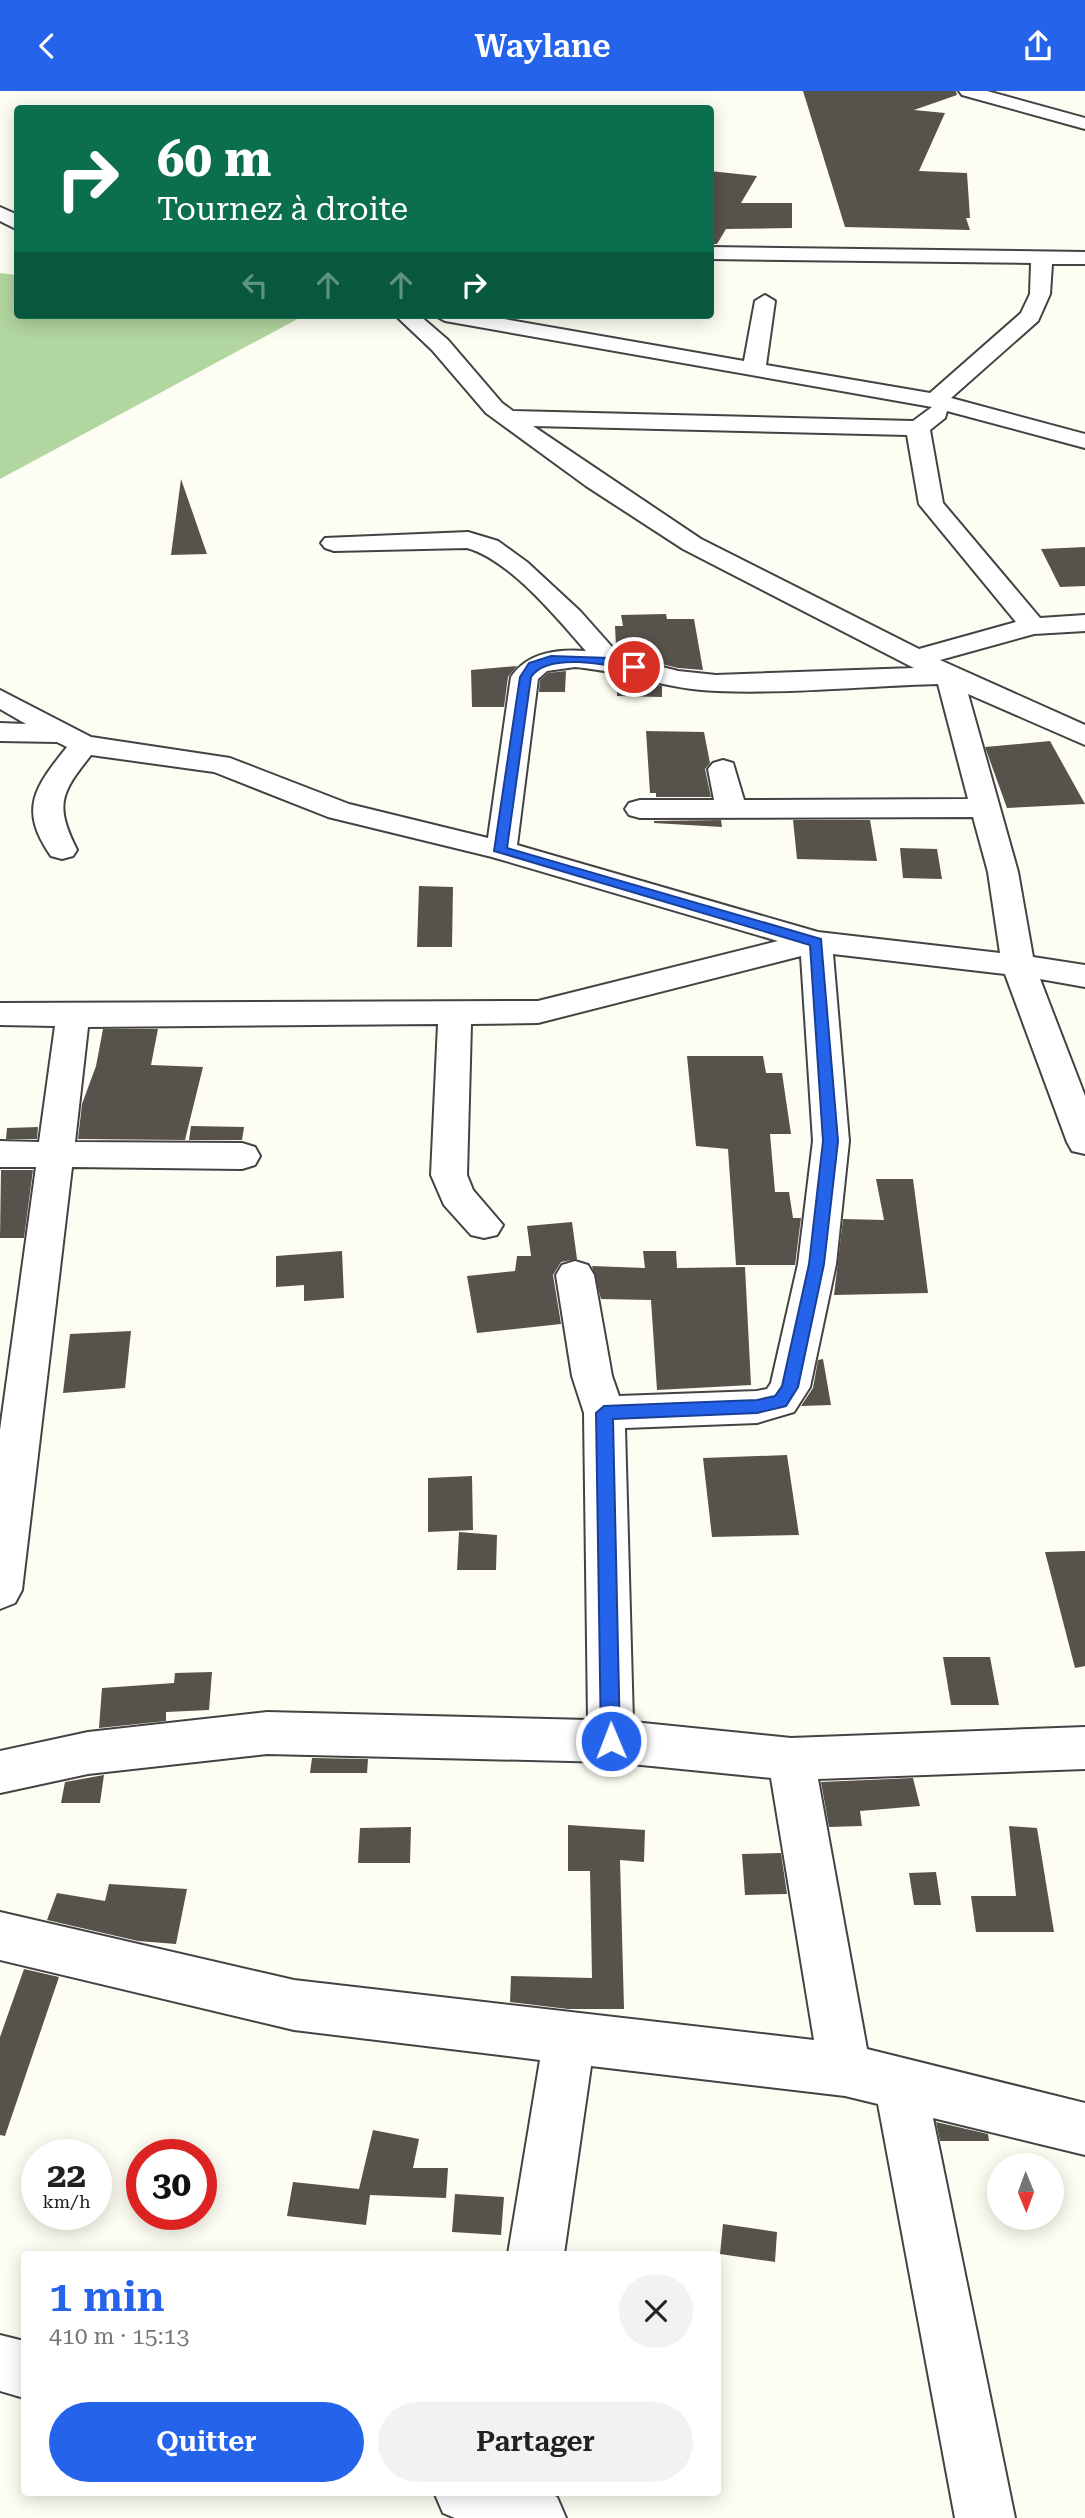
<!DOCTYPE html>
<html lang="fr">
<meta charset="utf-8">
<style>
:root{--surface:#fff;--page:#f2f2f2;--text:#202124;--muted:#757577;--accent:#2563eb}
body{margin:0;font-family:"Roboto Serif",serif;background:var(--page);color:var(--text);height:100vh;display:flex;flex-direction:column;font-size:26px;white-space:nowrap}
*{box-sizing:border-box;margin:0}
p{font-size:23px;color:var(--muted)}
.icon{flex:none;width:38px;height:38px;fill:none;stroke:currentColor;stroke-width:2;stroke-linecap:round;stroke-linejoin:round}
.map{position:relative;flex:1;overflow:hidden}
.sheet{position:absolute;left:21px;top:2160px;width:700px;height:245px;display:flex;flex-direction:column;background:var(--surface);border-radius:7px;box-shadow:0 4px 18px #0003}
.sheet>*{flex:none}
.banner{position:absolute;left:14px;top:14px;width:700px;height:214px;border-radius:7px;box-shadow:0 4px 18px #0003;background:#0b6e4f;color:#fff;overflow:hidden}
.needle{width:46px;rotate:179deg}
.tools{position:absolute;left:987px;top:2062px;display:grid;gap:14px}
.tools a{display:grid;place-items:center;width:77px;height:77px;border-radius:50%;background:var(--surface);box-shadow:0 4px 18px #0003;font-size:35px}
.speed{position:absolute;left:21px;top:2048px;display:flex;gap:14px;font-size:35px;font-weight:700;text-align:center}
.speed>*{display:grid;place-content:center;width:91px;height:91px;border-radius:50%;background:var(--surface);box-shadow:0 4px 18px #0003;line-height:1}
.speed small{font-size:18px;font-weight:400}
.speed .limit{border:10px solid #d22;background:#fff;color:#111}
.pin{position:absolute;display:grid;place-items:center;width:60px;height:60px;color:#fff;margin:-30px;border:4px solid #fff;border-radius:50%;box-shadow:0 2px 7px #0007}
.me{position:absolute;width:77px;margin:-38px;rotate:359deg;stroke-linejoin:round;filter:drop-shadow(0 0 5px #0008)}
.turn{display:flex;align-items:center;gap:24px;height:147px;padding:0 28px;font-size:32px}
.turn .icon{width:91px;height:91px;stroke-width:2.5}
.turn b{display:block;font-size:49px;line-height:60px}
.lanes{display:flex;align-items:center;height:66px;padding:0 28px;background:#0003;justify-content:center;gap:35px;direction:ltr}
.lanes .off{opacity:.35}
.round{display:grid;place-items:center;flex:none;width:74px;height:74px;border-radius:37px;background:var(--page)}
.head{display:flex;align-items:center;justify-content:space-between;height:119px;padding:0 28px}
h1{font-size:42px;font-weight:600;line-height:52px;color:var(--accent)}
.button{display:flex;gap:14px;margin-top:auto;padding:14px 28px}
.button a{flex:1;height:80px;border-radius:42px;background:var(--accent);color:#fff;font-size:28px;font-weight:600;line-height:80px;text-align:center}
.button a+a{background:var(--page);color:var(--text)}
header{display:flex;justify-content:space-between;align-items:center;height:91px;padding:0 28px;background:var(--accent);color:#fff;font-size:32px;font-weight:600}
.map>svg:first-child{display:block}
</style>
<header><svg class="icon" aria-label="back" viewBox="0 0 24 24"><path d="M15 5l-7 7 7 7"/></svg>Waylane<svg class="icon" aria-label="share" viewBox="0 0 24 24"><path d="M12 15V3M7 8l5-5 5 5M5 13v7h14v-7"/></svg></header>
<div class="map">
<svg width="1085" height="2427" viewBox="0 0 1085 2427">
<rect width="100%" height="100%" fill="#fefdf3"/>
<path fill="#b2d69f" d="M0 182 17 184 18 224H305L0 388Z"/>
<g fill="#58524d">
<path d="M803 0H956L957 4 914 19 945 22 919 80 967 82 970 127H966L970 139 845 136Z"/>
<path d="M710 80 757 85 741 112H792V137L726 138 717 153H710Z"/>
<path d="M181 388 207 463 171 464Z"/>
<path d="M1085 456V495L1060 496 1041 458Z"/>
<path d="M666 523 667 528H694L703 579 678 577 621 563 616 556 615 535H623L621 524Z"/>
<path d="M517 575 508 586 504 616H472L471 579Z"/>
<path d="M566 580 565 601H539L540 589 548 582Z"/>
<path d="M617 585 662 595V606L617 605Z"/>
<path d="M646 640 704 641 710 672 705 678 711 706H656V702H650Z"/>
<path d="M1050 650 1085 713 1007 717 985 656Z"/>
<path d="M721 729 722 736 654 732V730Z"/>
<path d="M793 729H870L877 770 797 768Z"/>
<path d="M900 757 937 758 942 788 903 787Z"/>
<path d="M419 795 453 796 452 856H417Z"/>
<path d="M103 938H158L151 974 203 976 185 1049 78 1048 82 1013 96 975Z"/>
<path d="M687 965H763L766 982H782L791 1043H770L775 1101H789L793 1127H801L795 1174H736L728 1058 696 1055Z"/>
<path d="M191 1035 244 1036 242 1049H189Z"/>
<path d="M38 1036 37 1048H6L7 1037Z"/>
<path d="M1 1079H33L24 1147H0Z"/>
<path d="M876 1088H913L928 1202 834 1204 843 1128 884 1129Z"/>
<path d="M572 1131 577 1168 561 1171 553 1184 561 1233 477 1242 467 1185 515 1180 517 1165H531L527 1135Z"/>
<path d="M342 1160 344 1207 304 1210V1194L276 1196V1165Z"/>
<path d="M643 1160H676L677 1177 745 1176 751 1294 657 1299 651 1209 601 1208 592 1175 645 1177Z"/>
<path d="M131 1240 125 1297 63 1302 70 1243Z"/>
<path d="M823 1268 831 1314 801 1315 813 1297 818 1269Z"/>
<path d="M787 1364 799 1444 712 1446 703 1367Z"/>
<path d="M472 1385 473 1439 428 1441V1387Z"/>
<path d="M459 1441 497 1444 496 1479H457Z"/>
<path d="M1085 1460V1575L1075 1577 1045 1461Z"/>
<path d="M943 1566H990L999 1614H951Z"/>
<path d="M212 1581 209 1619 166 1621V1630L99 1637 102 1597 174 1592 175 1582Z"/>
<path d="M312 1667 368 1668 367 1682H310Z"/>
<path d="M104 1684 100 1712H61L65 1691Z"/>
<path d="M913 1687 920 1715 860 1720 862 1735 829 1736 821 1691Z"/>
<path d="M568 1734 645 1739 644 1771 620 1769 624 1918H568L510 1911 511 1885 592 1887 590 1780H568Z"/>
<path d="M1009 1735 1037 1737 1054 1841H976L971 1805H1016Z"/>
<path d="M411 1736 410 1772H358L360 1737Z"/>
<path d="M781 1762 787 1803 745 1804 742 1763Z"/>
<path d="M936 1781 941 1814H914L909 1782Z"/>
<path d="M109 1793 187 1798 176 1853 138 1850 47 1829 57 1802 105 1810Z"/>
<path d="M24 1878 59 1886 5 2045 0 2044V1946Z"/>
<path d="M936 2031 988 2043 989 2050H940Z"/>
<path d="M373 2039 419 2048 413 2077H448L446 2107 370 2104 366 2134 287 2125 293 2091 359 2098Z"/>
<path d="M455 2103 504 2106 501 2144 452 2141Z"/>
<path d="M723 2133 777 2141 775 2171 720 2163Z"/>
</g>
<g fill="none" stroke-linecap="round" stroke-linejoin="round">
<g stroke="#434343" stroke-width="4">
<g id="minor">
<path d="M959 0H987L1085 27V38L962 4Z"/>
<path d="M0 116 18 124V139L0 130Z"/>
<path d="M710 156 1085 161V173H1052L1050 203 1038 230 951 307 1085 343V357L947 320 945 327 930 339 943 412 1040 527 1085 524V540L1034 543 940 569 1085 634V654L968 603 1018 781 1033 866 1085 874V896L1040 888 1085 1005V1063L1072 1060 1067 1051 1005 883 833 863 849 1050 836 1173 810 1296 794 1321 757 1332 625 1337 633 1631 791 1647 1085 1636V1678L818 1688 867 1958 1085 2012V2064L933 2027 1015 2427H955L878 2013 845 2005 591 1975 564 2163H508L540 1969 294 1939 0 1869V1821L294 1889 814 1949 771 1687 611 1671 267 1663 88 1683 0 1702V1660L88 1641 267 1621 588 1629 584 1322 572 1285 556 1184 562 1174 575 1170 588 1174 594 1184 612 1285 619 1305 757 1300 767 1298 771 1292 798 1173 813 1050 801 865 538 932 471 933 467 1084 473 1099 503 1134 497 1144 484 1147 471 1144 444 1114 431 1084 438 933 88 936 75 1051 242 1052 255 1056 260 1065 255 1074 242 1078 72 1076 22 1499 15 1512 0 1518V1339L36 1076H0V1050L39 1051 55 935 0 934V912L538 910 778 850 492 766 328 726 214 681 91 664C61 702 54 713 77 759L73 765 62 768 51 765C18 718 35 696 67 656L57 651 0 650V632L26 633 0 618V599L91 646 230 667 349 713 488 747 511 586C528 561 558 558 586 560 557 527 510 469 467 457L334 460 325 457 321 452 325 447 468 441 498 450 527 471 580 520 620 565 678 580 716 584 914 577 683 458 586 395 486 322 432 259 395 224H419L448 249 502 312 513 320 913 330 932 316 445 230 434 224H481L744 270 755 210 765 204 775 210 766 274 930 302 1021 222 1030 203 1031 172 710 168ZM533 335 907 344 919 413 1016 531 919 558 701 448ZM575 576C623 580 669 599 717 600 790 603 865 595 938 593L968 708 744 709 733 672 723 669 713 672 708 678 714 709H640L629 712 625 718 629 724 640 727 973 726 988 781 1000 862 818 841 517 754 538 588 547 580Z"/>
<path d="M0 2244 24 2250V2307L0 2300Z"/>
<path d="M434 2401H546L557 2406 566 2427H455L443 2422Z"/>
</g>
</g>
<use href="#minor" fill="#fff" fill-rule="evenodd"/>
</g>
<path fill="#2563eb" stroke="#184099" stroke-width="2" d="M551 565 610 567 639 576 634 580C608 573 547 561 531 586L507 757 821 848 838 1050 824 1173 798 1296 786 1315 757 1322 613 1328 620 1650 617 1656 611 1659 604 1656 601 1650 596 1322 604 1315 757 1309 775 1305 782 1295 809 1173 823 1050 810 854 494 760 520 586 529 572Z"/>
</svg>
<div class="tools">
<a><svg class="needle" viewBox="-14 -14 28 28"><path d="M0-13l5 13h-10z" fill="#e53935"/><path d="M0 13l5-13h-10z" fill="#757577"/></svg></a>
</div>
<div class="speed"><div>22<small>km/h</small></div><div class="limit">30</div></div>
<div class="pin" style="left:634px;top:576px;background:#d93025"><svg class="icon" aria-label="arrive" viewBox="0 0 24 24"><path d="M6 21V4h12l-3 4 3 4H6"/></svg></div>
<svg class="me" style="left:611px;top:1650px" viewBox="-20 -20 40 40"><circle r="17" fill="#2563eb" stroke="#fff" stroke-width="3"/><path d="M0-11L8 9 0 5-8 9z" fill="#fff"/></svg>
<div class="banner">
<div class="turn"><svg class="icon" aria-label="right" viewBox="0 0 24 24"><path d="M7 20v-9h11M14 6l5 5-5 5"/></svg><div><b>60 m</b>Tournez à droite</div></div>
<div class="lanes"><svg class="icon off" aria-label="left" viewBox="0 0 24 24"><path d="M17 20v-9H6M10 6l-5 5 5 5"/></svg><svg class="icon off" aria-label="ahead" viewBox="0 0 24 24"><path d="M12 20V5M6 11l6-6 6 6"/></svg><svg class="icon off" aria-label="ahead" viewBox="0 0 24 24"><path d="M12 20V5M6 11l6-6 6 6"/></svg><svg class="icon" aria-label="right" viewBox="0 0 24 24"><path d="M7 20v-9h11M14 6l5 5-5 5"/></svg></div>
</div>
<section class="sheet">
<div class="head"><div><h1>1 min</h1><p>410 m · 15:13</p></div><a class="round"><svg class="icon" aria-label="close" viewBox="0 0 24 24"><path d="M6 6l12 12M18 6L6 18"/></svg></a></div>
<div class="button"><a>Quitter</a><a>Partager</a></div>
</section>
</div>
